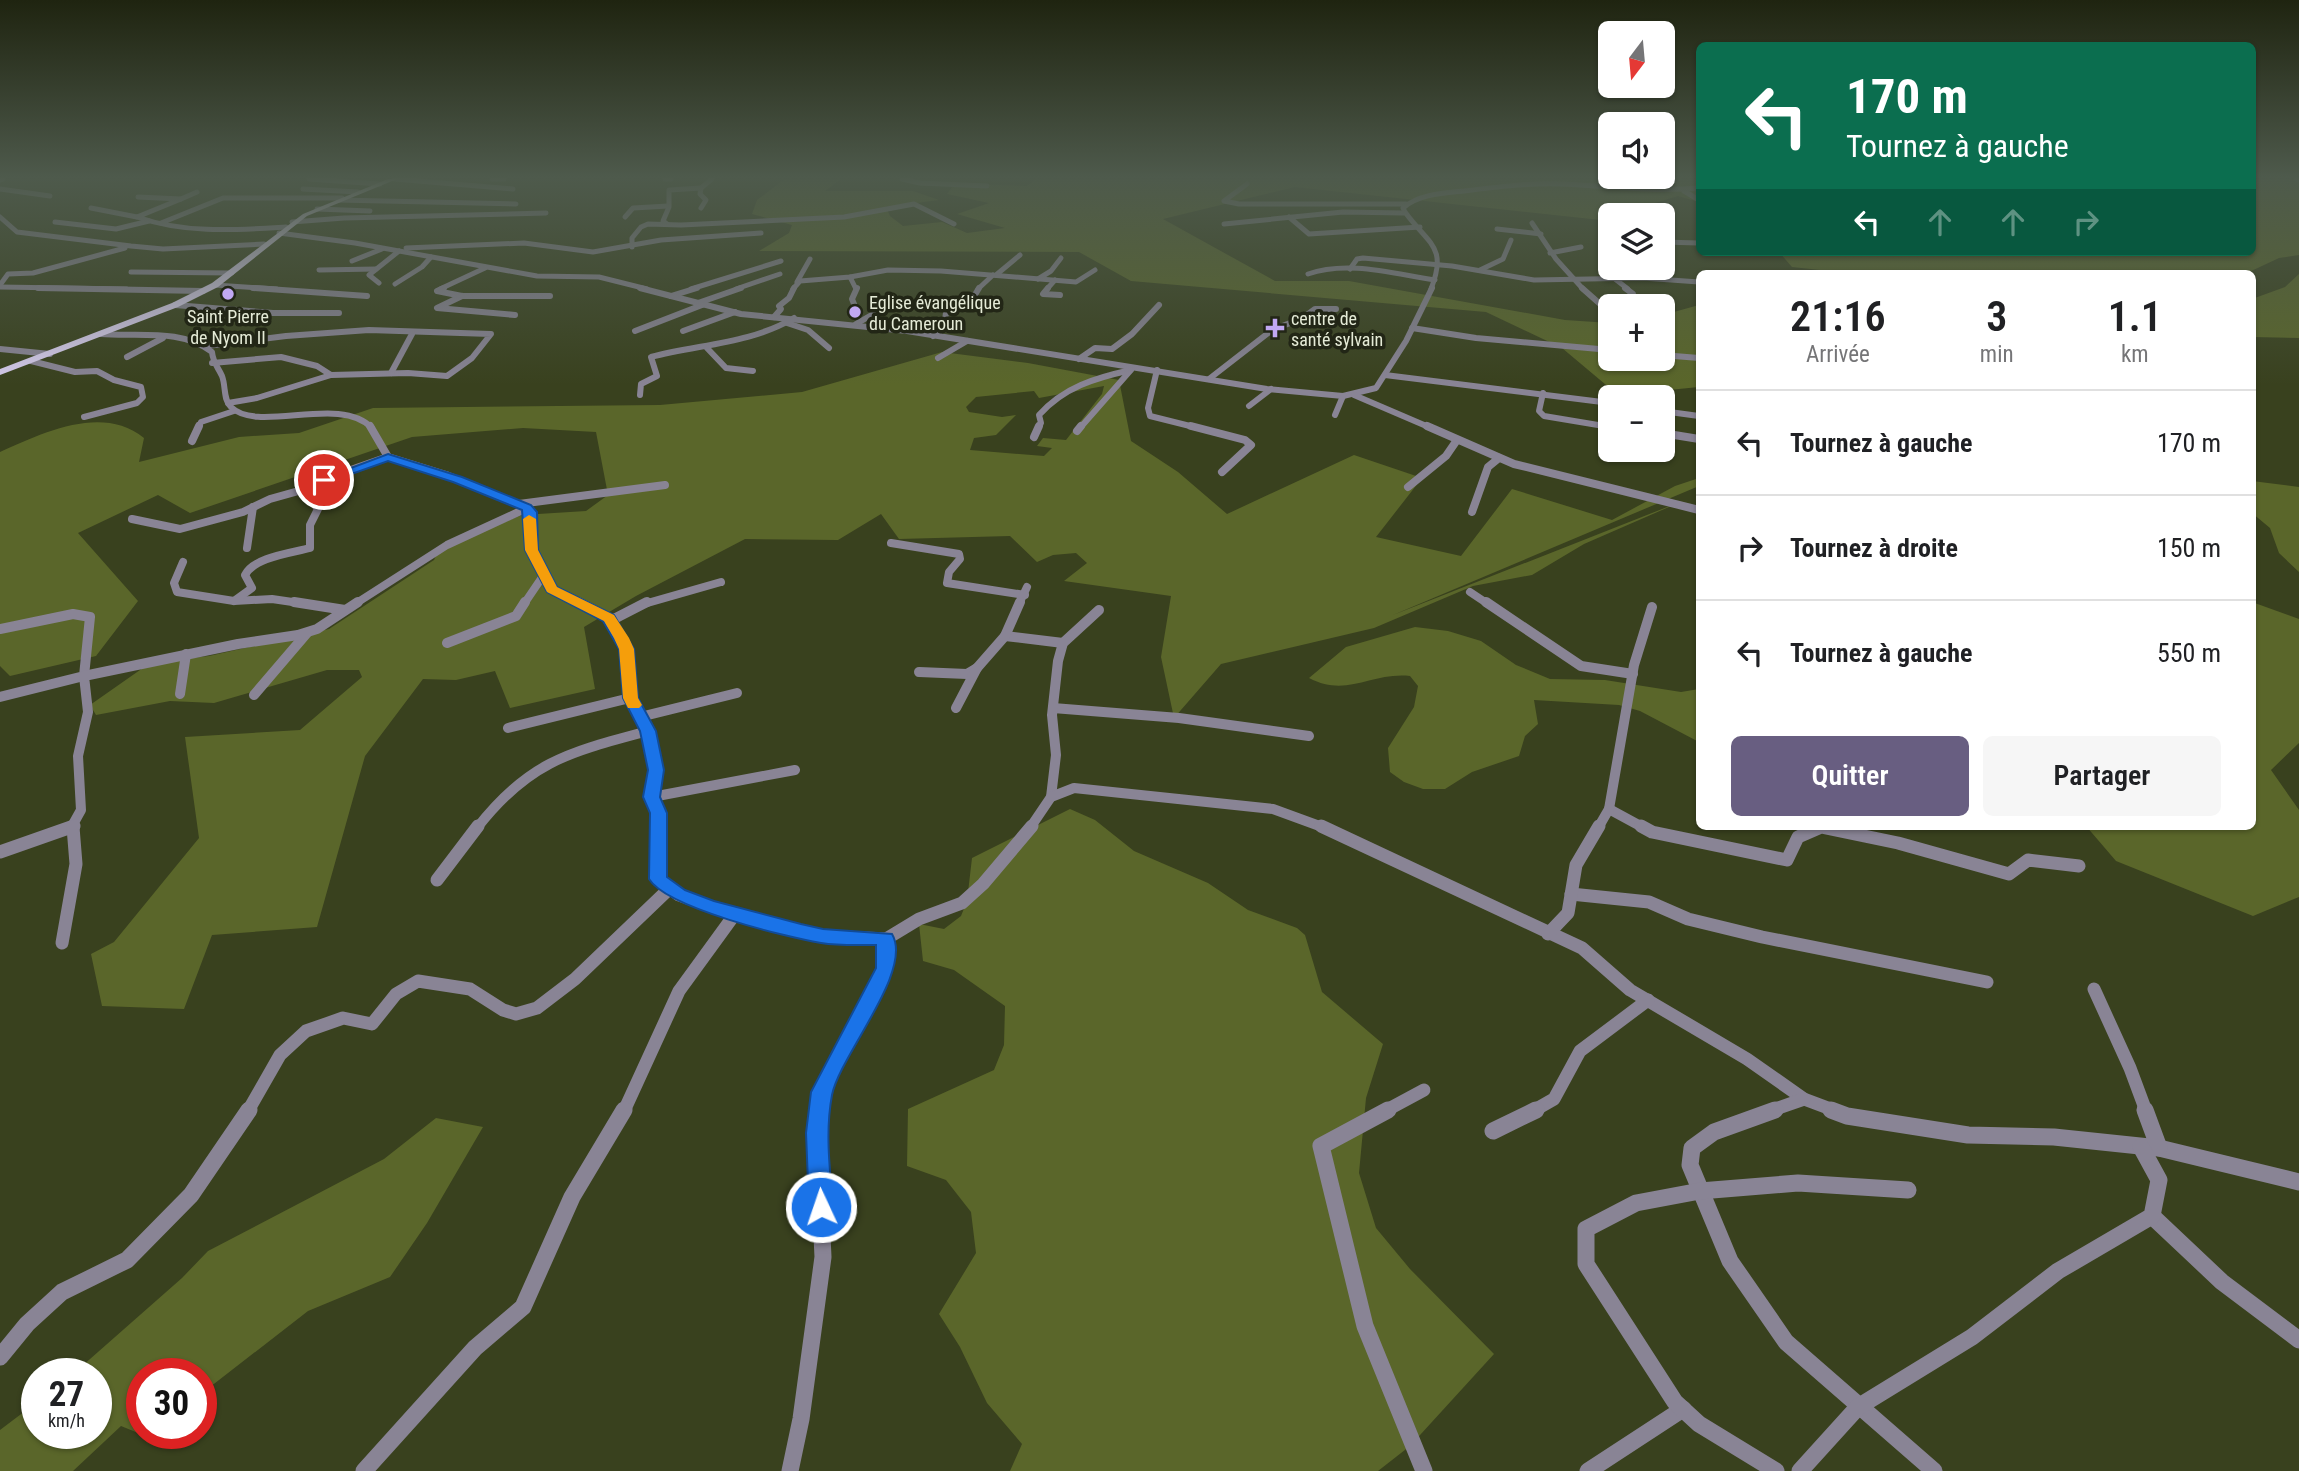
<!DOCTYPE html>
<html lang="fr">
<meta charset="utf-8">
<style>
:root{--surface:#fff;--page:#f6f6f6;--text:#202124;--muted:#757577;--line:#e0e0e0;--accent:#685e81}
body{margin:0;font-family:"Roboto Condensed",sans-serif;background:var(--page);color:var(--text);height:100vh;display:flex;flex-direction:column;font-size:26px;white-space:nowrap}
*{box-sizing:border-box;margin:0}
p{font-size:23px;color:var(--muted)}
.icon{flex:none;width:38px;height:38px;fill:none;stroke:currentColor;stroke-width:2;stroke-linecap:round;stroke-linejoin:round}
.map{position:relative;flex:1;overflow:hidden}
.panel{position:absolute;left:1696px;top:270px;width:560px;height:560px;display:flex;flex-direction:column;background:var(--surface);border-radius:10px;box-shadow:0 2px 5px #0004}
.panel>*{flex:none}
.top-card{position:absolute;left:1696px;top:42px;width:560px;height:214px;border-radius:10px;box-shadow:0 2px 5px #0004;background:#0b6e4f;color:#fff;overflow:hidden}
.needle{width:46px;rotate:196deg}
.buttons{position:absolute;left:1598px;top:21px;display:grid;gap:14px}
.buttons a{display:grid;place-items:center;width:77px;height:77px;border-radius:10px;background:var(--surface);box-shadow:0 2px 5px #0004;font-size:35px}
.speed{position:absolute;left:21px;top:1358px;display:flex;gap:14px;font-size:35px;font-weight:700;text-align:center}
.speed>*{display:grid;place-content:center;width:91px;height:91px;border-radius:50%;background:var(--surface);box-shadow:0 2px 5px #0004;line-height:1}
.speed small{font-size:18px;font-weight:400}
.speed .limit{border:10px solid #d22;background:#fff;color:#111}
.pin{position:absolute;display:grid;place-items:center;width:60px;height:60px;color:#fff;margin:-30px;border:4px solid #fff;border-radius:50%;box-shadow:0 2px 7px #0007}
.me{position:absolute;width:77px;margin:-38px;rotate:357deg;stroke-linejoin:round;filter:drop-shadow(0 0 5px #0008)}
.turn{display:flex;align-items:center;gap:24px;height:147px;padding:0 35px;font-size:32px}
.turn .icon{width:91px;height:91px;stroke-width:2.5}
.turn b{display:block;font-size:49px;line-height:60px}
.lanes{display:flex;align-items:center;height:66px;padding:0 35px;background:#0003;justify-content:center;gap:35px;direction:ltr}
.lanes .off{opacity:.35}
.eta{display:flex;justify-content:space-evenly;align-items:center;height:119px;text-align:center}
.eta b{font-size:42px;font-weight:600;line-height:49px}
.primary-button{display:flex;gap:14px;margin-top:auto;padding:14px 35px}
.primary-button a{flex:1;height:80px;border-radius:10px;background:var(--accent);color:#fff;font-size:28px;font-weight:600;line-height:80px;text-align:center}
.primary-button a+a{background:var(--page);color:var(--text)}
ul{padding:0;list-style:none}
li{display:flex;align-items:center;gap:21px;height:105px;padding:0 35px;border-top:2px solid var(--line)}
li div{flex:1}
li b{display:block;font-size:26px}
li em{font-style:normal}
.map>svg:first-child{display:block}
</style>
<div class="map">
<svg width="2299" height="1471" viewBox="0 0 2299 1471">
<rect width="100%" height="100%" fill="#39411e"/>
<g fill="#5a662a" fill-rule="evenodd">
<path d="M785 179H841L825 191H913L939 200 886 207 890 216 903 226 942 222 967 233 1005 228 957 214 989 203 947 194 955 183 1027 186 1034 180 1024 179H1699V202L1678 196 1655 203 1646 215H1610V221L1295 187 1163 219 1275 281H1349L1565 320 1610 323V359H1662L1663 315 1699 305V387L1618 395 1562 348 1486 312 1131 281 1079 252 759 251 789 233 792 225 752 214 757 200Z"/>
<path d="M2252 179H2299V255L2279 258 2247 273H1848L1792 267 1779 252H2252Z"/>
<path d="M2299 274V338L2252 337V299L2285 287Z"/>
<path d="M942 352 1028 363 1119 380 1131 441 1178 472 1227 514 1354 455 1422 478 1376 537 1461 556 1512 489 1612 520 1675 486 1699 478V486L1393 615 1685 500 1584 544 1532 575 1473 586 1374 628 1221 664 1174 718 1161 657 1171 596 1064 581 1087 563 1076 553 1053 555 1037 562 1010 536 899 539 881 514 838 540 745 539 636 596 584 627 595 689 510 708 495 671 456 680 423 679 365 756 317 927 212 935 184 1009 102 1006 91 954 114 942 199 838 185 737 300 730 362 677 359 670H327L214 703 170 701 96 715 90 705 150 663 209 656 329 629 434 560 439 549 522 515 586 511 608 495 596 432 523 428 412 437 190 513 158 495 78 533 138 601 96 656 10 676 0 666V452C43 433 102 404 144 438L139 462 239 437 299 433 373 408 660 405 802 392ZM1104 386 1102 394 1066 440 1043 438 1037 446 1052 448 1044 456 970 450 974 438 996 435 1016 415 1002 417 969 412 966 407 976 397 1034 391 1039 398Z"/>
<path d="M2252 481 2299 487V572L2279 553 2270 528 2252 513Z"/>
<path d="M2252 602 2299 619V743L2271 770 2299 810V897L2253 916 2116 861 2086 826H2252Z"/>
<path d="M1415 627 1448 631 1481 641 1516 665 1550 679 1605 680 1681 692 1699 689V742L1640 711 1619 705 1534 700 1538 724 1525 736 1519 756 1472 772 1445 789H1423L1404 782 1390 772 1388 748 1414 707 1418 686 1410 676C1371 672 1347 698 1309 678L1346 647Z"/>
<path d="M1070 809 1095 820 1134 851 1208 883 1248 910 1297 928 1305 935 1322 992 1383 1044 1366 1098 1359 1173 1376 1228 1410 1269 1494 1354 1410 1446 1378 1471H1010L1022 1444 987 1403 960 1347 939 1314 976 1253 971 1212 946 1180 907 1166 908 1109 994 1070 1004 1045 1005 1006 954 970 923 961 919 924 944 929 961 916 967 901 972 858Z"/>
<path d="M436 1118 483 1127 427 1223 390 1277 308 1311 201 1394V1374H142V1433H146L143 1435 121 1426 73 1471H0V1430L37 1402V1433H96V1374H73L182 1278 208 1251 384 1159Z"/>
</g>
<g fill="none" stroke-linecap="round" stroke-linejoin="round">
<g stroke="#898495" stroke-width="5">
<path d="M309 179 380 184"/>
<path d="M395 179 513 189"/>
<path d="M492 179H504"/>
<path d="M665 179H671"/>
<path d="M902 179 920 183 987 186"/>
<path d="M2296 179 2299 180"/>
<path d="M0 180 3 179"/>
<path d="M1247 184 1224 201 1239 204H1406"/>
<path d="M0 189 50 196"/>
<path d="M303 189 358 192"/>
<path d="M1684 191 1699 200"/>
<path d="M138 197 181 199 137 217C186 234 235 230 286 227"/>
<path d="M181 199 197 192"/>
<path d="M338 200 516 204"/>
<path d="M91 208 137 217"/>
<path d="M701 208 706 200 700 194 701 188 712 179"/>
<path d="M317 209 370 211"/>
<path d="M0 217 17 232 131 246 163 249 264 244"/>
<path d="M625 217 633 208 668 206"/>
<path d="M1289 217 1309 234 1420 227"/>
<path d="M55 222 116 229 149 221"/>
<path d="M292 222 344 218 546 213"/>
<path d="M161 223 223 198H342"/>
<path d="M1532 223 1556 259 1583 289"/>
<path d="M667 224 663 221 669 207V190L701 188"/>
<path d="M1224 224 1343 212 1404 213"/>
<path d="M1497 229 1541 234"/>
<path d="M279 233 355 243 537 276 599 277 647 289"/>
<path d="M1662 242 1699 243"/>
<path d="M632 247V238L641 227 648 224 681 225 844 217 914 204 954 224"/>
<path d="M406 248 524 243 593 252 661 240 761 233"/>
<path d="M1550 253 1581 247"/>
<path d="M352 261 382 249"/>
<path d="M1350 269 1357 259 1363 258 1452 266 1534 280 1643 278 1699 282"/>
<path d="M319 270 376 269"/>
<path d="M1480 270 1503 259 1511 240"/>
<path d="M131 272 232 273"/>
<path d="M1308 274C1348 260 1394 274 1435 280"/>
<path d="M996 275 1020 255"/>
<path d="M850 277 856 289"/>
<path d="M1038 279 1051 271 1061 258"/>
<path d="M1615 279 1628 289"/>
<path d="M797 282 810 259"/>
<path d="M379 283 369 275 399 251"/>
<path d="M395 284 422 267 431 257"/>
<path d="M0 285 8 274 33 273 125 248"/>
<path d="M215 285 277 289"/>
<path d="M0 287 127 289"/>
<path d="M440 289 485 268"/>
<path d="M691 289 781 261"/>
<path d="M736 289 780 274"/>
<path d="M793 289 800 281 850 277 888 270 941 271 1076 282 1095 270"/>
<path d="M978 289 993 275"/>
<path d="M1047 289 1055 280"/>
<path d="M1431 289C1448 246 1428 244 1405 212L1403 208C1419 194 1444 193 1464 191 1496 187 1528 183 1560 184 1606 186 1653 192 1699 188"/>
</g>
<g stroke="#898495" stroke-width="6">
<path d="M38 288 203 291"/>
<path d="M253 288 367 296"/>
<path d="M444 288 437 291 462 296H550"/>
<path d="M640 288 741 314 907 331 1267 389 1343 396 1376 388 1406 341 1432 288"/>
<path d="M1048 288 1043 294 1060 295"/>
<path d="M1582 288 1608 311"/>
<path d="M1625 288 1633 294V301"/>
<path d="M462 296 437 308 515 315"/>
<path d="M671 296 697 288"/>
<path d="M930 301 946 302 947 305 944 328 933 336"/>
<path d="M698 303 741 288"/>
<path d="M854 304 852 299 857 288"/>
<path d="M175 305 273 313H339"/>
<path d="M969 305 979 288"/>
<path d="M774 317 781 309 779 306 789 298 794 288"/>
<path d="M787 323 808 330 829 348"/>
<path d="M856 324 882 309"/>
<path d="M1412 328 1476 338 1610 350"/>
<path d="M635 331 702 305"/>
<path d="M683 331 735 312"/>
<path d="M101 334C137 337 182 328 212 352 213 363 218 367 222 376 226 386 223 400 231 407 258 434 340 394 372 428"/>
<path d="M207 346 286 336 369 330 491 334 472 358 447 376 408 373 331 375 317 366 281 357 212 363"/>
<path d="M707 348 726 368 753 371"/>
<path d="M0 349 50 354"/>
<path d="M1662 355 1699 358"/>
<path d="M127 357 163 338"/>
<path d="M938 358 967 341"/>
<path d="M1079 359 1095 348 1112 349 1132 334 1159 305"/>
<path d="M31 361 75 372 97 371 114 380 141 387 143 397 137 403 84 417"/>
<path d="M1157 370 1148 408 1150 416 1198 428"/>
<path d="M391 373 412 334"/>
<path d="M1385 375 1610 403"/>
<path d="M1209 379 1272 330 1303 318 1315 309H1336"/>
<path d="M1543 393 1539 411 1544 416 1610 427"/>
<path d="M640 395 641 384 657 376 651 357C700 344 750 344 794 318"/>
<path d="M1354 395 1431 428"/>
<path d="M228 403 257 398 331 375"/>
<path d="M1249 406 1271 389"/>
<path d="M1662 411 1699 416"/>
<path d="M1335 415 1343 396"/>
<path d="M198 428 201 422 234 411"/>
<path d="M1038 428 1041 423 1039 415C1064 387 1095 378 1131 370"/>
<path d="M1080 428 1130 371"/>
</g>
<g stroke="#898495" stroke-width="8">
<path d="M370 426 388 457 446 475 527 508 531 512V550L552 589 582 604"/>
<path d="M1191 426 1245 440 1251 445 1222 472"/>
<path d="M1427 426 1514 464 1699 510"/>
<path d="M1606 426 1610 427"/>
<path d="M1077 431 1081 426"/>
<path d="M1662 433 1699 439"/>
<path d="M1034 437 1039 426"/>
<path d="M192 441 199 426"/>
<path d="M1408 487 1446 456 1457 440"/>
<path d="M519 504 665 485"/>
<path d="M1472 512 1488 467 1499 458"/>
<path d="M132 519 180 529 243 512 270 499 320 485"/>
<path d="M891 543 959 554 960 559 949 572 947 583 1025 595"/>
<path d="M247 548 253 507"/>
<path d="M183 562 174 583 177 592 234 601 272 599 306 604"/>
<path d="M1470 592 1488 604"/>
<path d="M234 601 252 588 245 575C254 557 292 553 310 548V525L318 509 310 498 328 478 388 457"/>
<path d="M355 604 447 545 527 508"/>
<path d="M524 604 545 573"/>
<path d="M644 604 721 582"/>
<path d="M1019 604 1027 587"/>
</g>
<g stroke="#898495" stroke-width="10">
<path d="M294 602 345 610"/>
<path d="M578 602 609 618 626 649 630 698 648 731 656 770 652 797 658 813V828"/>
<path d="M1486 602 1581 666 1633 674"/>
<path d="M610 621 647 602"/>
<path d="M0 629 73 614 90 617 84 676 0 697"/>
<path d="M1005 636 1063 643"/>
<path d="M447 643 516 616 525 602"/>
<path d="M919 672 967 674 977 668"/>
<path d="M180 694 186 654"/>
<path d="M254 695 307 633"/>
<path d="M956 708 977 668 1005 636 1020 602"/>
<path d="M1053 708 1179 718 1309 736"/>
<path d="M640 717 737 693"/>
<path d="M508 728 630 698"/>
<path d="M652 797 795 770"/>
<path d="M1051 797 1056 755 1052 715 1058 661 1063 643 1099 610"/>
<path d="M1609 809 1644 828"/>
<path d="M71 828 81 810 78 756 88 712 84 676 238 644 298 635 317 629 358 602"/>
<path d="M477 828C529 761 570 752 648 731"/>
<path d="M1030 828 1051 797 1074 788 1273 809 1325 828"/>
<path d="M1598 828 1609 809 1634 665 1652 607"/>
<path d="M1820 828H1824"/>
</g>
<g stroke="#898495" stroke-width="13">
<path d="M658 826V879L679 895 709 906 801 931 823 936 886 939 919 919 962 903 983 884 1032 826"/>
<path d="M1321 826 1582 948 1630 990 1747 1059 1804 1099 1836 1111"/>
<path d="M1641 826 1652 832 1787 860 1798 837 1821 827 1898 843 2009 874 2028 860 2079 866"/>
<path d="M0 852 74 826"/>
<path d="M437 880 478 826"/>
<path d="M1571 894 1649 902 1688 919 1762 937 1987 982"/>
<path d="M1548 934 1568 913 1576 865 1599 826"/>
<path d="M62 943 76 864 73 827"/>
<path d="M2094 989 2130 1068 2146 1111"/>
<path d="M248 1111 280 1055 306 1031 343 1018 372 1024 396 994 418 981 470 989 503 1010 516 1014 537 1008 575 979 670 888"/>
<path d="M624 1111 679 991 735 914"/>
<path d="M820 1111 822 1092 886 968V939"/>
<path d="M1385 1111 1424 1090"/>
<path d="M1533 1111 1554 1099 1580 1051 1648 1000"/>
<path d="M1770 1111 1804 1099"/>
</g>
<g stroke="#898495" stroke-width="17">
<path d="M1388 1110 1321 1146 1365 1326 1424 1471"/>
<path d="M1775 1110 1714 1132 1692 1148 1690 1165 1730 1261 1786 1342 1934 1471"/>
<path d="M1831 1110 1847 1116 1968 1135 2054 1137 2159 1148 2299 1182"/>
<path d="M2145 1110 2159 1148"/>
<path d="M1493 1131 1536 1110"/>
<path d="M2152 1216 2222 1282 2299 1340"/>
<path d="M0 1357 27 1324 62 1292 127 1260 191 1195 249 1110"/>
<path d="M364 1471 475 1348 523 1307 572 1197 624 1110"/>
<path d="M790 1471 801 1419 823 1257 817 1133 820 1110"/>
<path d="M1588 1471 1683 1409"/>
<path d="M1776 1471 1699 1424 1675 1402 1586 1264V1229L1636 1203 1700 1191 1798 1183 1908 1190"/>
<path d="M1800 1471 1858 1407 1972 1337 2058 1271 2152 1216 2159 1180 2141 1147"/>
</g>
<path fill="#d5cbec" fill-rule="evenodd" d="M388 179H397L307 216 218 287 178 307 0 375V369L172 303 212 283 303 214Z"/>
</g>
<linearGradient id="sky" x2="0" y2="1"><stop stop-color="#1f2410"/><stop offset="0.46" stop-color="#4e5a4c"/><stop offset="1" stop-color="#4e5a4c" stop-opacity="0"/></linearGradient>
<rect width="2299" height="385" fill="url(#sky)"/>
<path fill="#1a73e8" stroke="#114b97" stroke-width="2" d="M388 454 462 477 531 505 537 512 538 550 557 587 614 615 634 649 638 698 656 731 664 770 660 797 667 813V877L685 890 714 901 801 924 823 929 892 934C914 971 840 1055 832 1095 825 1132 830 1170 833 1207L829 1215 821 1218 812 1215 809 1207 806 1133 811 1092 876 968V945C858 945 839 946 821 943 786 937 667 908 649 879L650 813 643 797 648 770 640 731 623 698 619 649 603 621 547 592 525 550 522 510 453 482 388 461 329 482 319 480Z"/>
<path fill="#f59e0b" d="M529 515 536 519 538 550 557 587 614 615 629 638 634 649 638 698 642 705 639 708H628L623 698 619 649 614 638 604 621 547 592 525 550 523 519Z"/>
<g fill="#c1a8f3" stroke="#222616" stroke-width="2.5">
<circle cx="228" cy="294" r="7"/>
<circle cx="855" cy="312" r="7"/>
<path d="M1271.5 317.5h7v7h7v7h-7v7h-7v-7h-7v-7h7z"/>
</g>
<g text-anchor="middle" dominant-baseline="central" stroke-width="7" stroke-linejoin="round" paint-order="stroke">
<g font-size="18" fill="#e5ebd7" stroke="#222616" text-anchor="start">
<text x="869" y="302">Eglise évangélique<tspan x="869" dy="21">du Cameroun</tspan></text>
<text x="228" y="316" text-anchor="middle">Saint Pierre<tspan x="228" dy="21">de Nyom II</tspan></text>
<text x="1291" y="318">centre de<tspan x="1291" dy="21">santé sylvain</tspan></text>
</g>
</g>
</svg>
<div class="buttons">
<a><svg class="needle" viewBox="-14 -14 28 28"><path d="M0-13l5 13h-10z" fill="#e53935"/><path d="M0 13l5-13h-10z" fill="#757577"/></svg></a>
<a><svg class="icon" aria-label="sound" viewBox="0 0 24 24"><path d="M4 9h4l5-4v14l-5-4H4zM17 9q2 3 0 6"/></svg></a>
<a><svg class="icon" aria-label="layers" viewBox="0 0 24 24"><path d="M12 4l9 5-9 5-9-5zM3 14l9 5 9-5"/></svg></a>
<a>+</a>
<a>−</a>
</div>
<div class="speed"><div>27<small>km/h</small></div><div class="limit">30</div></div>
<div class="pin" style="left:324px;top:480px;background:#d93025"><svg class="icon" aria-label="arrive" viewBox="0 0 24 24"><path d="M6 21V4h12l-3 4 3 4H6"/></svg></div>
<svg class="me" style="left:821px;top:1207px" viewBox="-20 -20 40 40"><circle r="17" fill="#1a73e8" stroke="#fff" stroke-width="3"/><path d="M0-11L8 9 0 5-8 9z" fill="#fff"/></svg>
<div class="top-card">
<div class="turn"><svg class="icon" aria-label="left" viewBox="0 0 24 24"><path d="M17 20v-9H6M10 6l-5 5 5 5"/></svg><div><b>170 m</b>Tournez à gauche</div></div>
<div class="lanes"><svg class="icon" aria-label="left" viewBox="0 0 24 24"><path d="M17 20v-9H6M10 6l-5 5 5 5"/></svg><svg class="icon off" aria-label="ahead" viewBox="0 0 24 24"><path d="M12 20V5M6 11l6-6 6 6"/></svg><svg class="icon off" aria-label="ahead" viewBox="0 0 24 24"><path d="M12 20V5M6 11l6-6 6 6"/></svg><svg class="icon off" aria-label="right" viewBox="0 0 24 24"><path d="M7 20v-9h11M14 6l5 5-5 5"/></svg></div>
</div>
<section class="panel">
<div class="eta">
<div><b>21:16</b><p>Arrivée</p></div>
<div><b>3</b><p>min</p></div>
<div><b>1.1</b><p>km</p></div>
</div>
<ul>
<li><svg class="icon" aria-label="left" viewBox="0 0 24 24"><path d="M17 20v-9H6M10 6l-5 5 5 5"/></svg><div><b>Tournez à gauche</b></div><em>170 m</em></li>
<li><svg class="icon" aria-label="right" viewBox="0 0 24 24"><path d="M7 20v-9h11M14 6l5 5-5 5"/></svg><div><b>Tournez à droite</b></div><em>150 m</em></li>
<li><svg class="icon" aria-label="left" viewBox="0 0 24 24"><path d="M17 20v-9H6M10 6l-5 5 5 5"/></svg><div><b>Tournez à gauche</b></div><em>550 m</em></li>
</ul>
<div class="primary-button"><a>Quitter</a><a>Partager</a></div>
</section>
</div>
